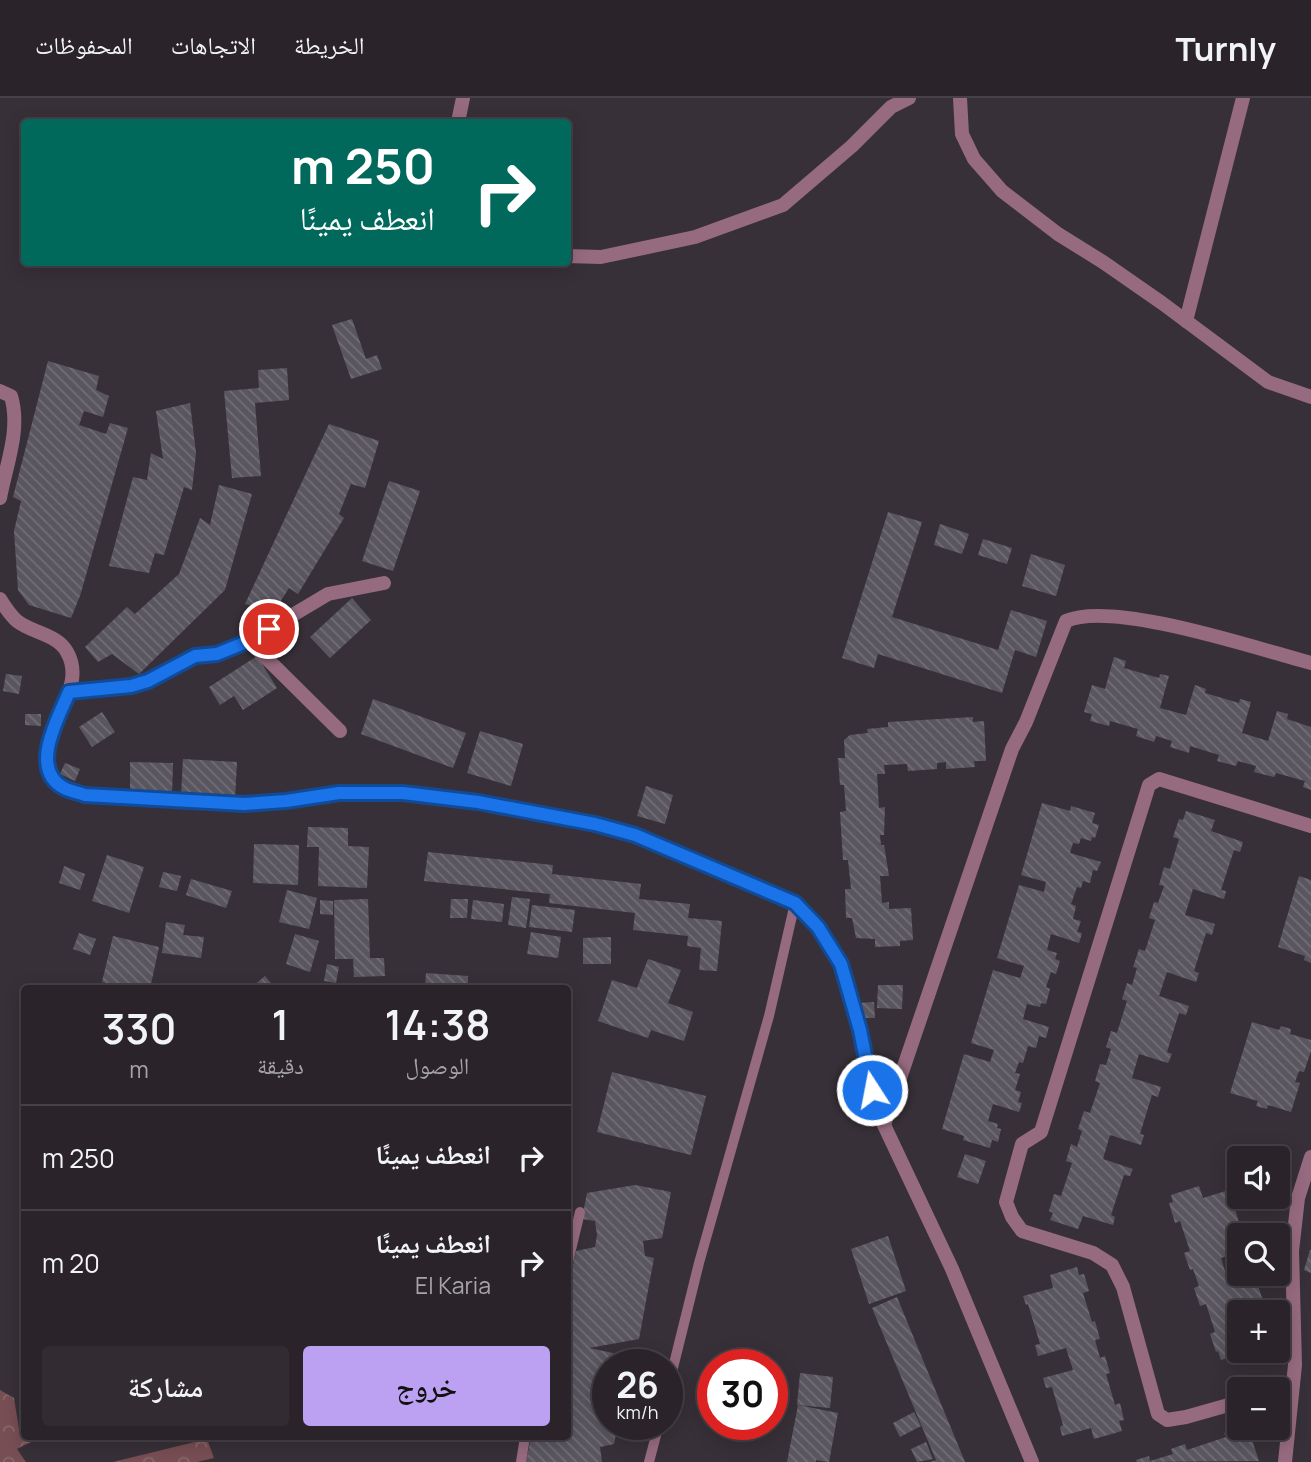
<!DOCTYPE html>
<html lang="ar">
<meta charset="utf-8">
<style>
:root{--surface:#2a242a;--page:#322c32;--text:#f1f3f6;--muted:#a5a4a8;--line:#464147;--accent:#bca0f2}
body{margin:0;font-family:Manrope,"Noto Naskh Arabic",sans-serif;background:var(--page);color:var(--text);direction:rtl;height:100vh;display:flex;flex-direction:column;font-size:26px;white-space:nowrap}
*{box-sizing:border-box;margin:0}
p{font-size:23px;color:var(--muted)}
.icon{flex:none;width:38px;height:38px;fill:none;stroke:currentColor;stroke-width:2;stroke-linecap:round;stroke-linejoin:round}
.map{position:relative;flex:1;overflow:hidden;direction:ltr}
.drawer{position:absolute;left:21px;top:887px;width:550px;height:455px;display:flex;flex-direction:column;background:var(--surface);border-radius:7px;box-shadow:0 4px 18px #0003,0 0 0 2px var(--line);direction:rtl}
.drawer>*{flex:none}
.guide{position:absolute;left:21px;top:21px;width:550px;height:147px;border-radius:7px;box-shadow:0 4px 18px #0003,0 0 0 2px var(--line);direction:rtl;background:#00695c;color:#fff;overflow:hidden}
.fabs{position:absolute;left:1227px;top:1048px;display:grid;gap:14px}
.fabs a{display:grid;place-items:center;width:63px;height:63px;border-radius:7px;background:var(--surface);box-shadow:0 4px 18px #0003,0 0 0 2px var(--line);font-size:35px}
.speed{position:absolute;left:592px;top:1251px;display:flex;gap:14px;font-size:35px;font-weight:700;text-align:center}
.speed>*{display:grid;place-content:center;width:91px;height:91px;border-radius:50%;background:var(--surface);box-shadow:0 4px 18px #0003,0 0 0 2px var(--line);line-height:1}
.speed small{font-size:18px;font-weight:400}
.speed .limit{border:10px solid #d22;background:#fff;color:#111}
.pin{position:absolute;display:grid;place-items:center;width:60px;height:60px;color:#fff;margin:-30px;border:4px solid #fff;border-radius:50%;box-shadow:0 2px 7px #0007}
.me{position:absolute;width:77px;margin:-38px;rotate:349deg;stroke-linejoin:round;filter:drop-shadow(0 0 5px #0008)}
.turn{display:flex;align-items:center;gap:24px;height:147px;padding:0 21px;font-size:32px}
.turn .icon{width:91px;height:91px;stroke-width:2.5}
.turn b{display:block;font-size:49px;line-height:60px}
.eta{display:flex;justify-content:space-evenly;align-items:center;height:119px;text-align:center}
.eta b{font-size:42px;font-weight:600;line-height:49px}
.primary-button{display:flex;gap:14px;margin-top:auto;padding:14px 21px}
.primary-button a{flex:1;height:80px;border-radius:7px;background:var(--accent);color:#111;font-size:28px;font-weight:600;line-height:80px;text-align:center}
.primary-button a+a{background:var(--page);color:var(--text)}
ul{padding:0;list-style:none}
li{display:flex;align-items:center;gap:21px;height:105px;padding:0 21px;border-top:2px solid var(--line)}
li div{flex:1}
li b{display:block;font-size:26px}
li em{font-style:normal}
header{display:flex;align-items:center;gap:42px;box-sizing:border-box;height:98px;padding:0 35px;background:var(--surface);border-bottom:2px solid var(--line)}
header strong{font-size:33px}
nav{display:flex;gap:38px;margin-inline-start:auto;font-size:24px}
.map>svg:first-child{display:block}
</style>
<header>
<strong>Turnly</strong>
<nav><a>الخريطة</a><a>الاتجاهات</a><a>المحفوظات</a></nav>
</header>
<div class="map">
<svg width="1311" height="1364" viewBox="0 0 1311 1364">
<defs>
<pattern id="forest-crowns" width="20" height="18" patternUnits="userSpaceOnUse" patternTransform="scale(1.75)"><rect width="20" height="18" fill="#774e53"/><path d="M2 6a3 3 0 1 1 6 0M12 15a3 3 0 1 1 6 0" fill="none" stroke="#8a676b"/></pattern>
<pattern id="building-back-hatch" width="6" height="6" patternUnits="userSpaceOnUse" patternTransform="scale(1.75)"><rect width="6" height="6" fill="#5a5660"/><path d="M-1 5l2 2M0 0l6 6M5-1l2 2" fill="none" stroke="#716e76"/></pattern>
</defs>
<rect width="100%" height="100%" fill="#383038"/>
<g fill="url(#forest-crowns)">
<path d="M0 1292 14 1300 19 1331 24 1329V1339H41L17 1351 26 1364H0Z"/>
<path d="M207 1341 214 1360 197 1364H113Z"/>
</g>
<g fill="url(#building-back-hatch)">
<path d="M352 221 366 261 377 257 382 271 351 281 332 227Z"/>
<path d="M48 263 99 278 96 292 109 298 103 319 84 313 79 327 106 336 110 325 128 330 80 498 71 520 29 507 18 492 14 433 21 403 13 399Z"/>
<path d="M287 270 289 302 255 305 261 378 232 380 224 293 259 290 258 272Z"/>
<path d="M190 305 196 355 192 392 184 389 164 457 155 455 149 475 109 468 133 379 147 382 151 355 163 361 156 313Z"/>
<path d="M329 326 379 343 365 390 351 386 339 416 344 420 298 496 289 490 273 515 245 506Z"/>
<path d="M389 383 420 393 393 473 362 463Z"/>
<path d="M219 387 252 396 225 492 139 576 112 556 98 564 85 549 127 509 135 516 179 476 200 420 210 427Z"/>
<path d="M888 414 922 424 892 519 998 552 1011 512 1047 523 1036 559 1015 552 1002 595 878 556 874 570 842 560Z"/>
<path d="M940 426 969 436 962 456 934 447Z"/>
<path d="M983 441 1012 450 1007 466 978 457Z"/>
<path d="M1031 456 1065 467 1056 498 1022 488Z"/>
<path d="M352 500 371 522 330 560 310 539Z"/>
<path d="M257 558 277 590 243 612 234 598 220 607 209 589Z"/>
<path d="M1114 559 1126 563 1124 570 1159 580 1160 576 1169 578 1160 610 1186 617 1195 587 1206 591 1205 595 1239 605 1240 601 1251 604 1242 635 1268 643 1277 613 1288 616 1287 621 1311 629V692L1303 689 1305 683 1276 675 1274 679 1254 674 1256 668 1238 663 1236 668 1217 663 1219 657 1190 648 1189 655 1170 649 1172 643 1156 638 1154 644 1136 638 1138 631 1110 623 1109 628 1090 623 1092 616 1084 614 1092 587 1105 591Z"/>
<path d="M6 576 22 578 19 596 3 593Z"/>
<path d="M373 601 466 635 453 670 361 636Z"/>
<path d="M102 614 115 634 92 649 79 629Z"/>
<path d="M25 616H41V628L25 627Z"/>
<path d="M973 619V624L984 623 986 663H974L975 669 946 671V664L937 665V671L908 673 907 666 884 667 885 676H877L879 710 885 709 884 737H880L881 747H884L889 778H880L882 805 889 804V811L911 810 913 842 900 843V848L875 849V841L856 840 852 820H846L845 791H851L848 762H843L840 714 846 713 844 687H840L838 660H845L844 642 850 637 868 635 867 631 888 629V624Z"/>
<path d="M480 633 523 646 511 688 467 675Z"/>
<path d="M183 661 237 664 235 701 181 698Z"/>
<path d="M130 664 173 665 172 697 130 696Z"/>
<path d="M65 665 80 671 75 683 60 676Z"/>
<path d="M646 688 673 697 665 726 637 718Z"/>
<path d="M1042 705 1070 713 1071 708 1095 715 1092 725 1099 727 1095 740 1092 739 1091 743 1081 740 1079 746 1073 745 1070 755 1101 764 1097 773 1093 772 1090 785 1083 783 1081 790 1077 789 1071 806 1076 808 1073 821 1081 823 1077 834 1082 835 1079 845 1051 836 1047 852 1057 855 1055 861 1060 863 1056 876 1051 874 1046 889 1050 891 1046 906 1041 905 1040 909 1027 906 1023 921 1049 929 1046 940 1039 938 1036 950 1028 948 1023 965 1019 964 1015 975 1020 976 1015 992 1021 994 1018 1004 1022 1005 1019 1014 993 1006 988 1023 998 1026 997 1030 1001 1031 998 1044 992 1042 990 1050 963 1042 964 1038 942 1031 964 956 990 964 994 952 971 945 993 872 1020 880 1024 868 997 860 1019 787 1044 794 1046 784 1021 777Z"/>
<path d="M1186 713 1215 722 1211 733 1243 744 1240 754 1234 752 1221 792 1226 793 1224 801 1193 791 1185 817 1215 826 1212 837 1206 835 1194 873 1199 875 1196 884 1167 874 1159 898 1189 908 1186 917 1179 915 1167 954 1172 956 1168 965 1139 956 1132 980 1161 989 1158 999 1152 997 1140 1036 1144 1037 1141 1047 1110 1037 1103 1061 1133 1071 1130 1078 1124 1077 1111 1117 1115 1119 1113 1127 1083 1118 1078 1131 1050 1122 1053 1115 1049 1113 1054 1096 1061 1098 1072 1065 1066 1063 1071 1046 1077 1049 1082 1033 1078 1031 1084 1013 1090 1015 1100 985 1095 983 1100 966 1106 967 1111 951 1106 949 1111 933 1117 935 1127 903 1122 901 1127 885 1132 887 1137 870 1133 869 1139 851 1145 853 1155 822 1149 820 1154 804 1158 805 1164 788 1159 787 1164 769 1170 771 1179 741 1173 739 1179 721 1183 722Z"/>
<path d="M308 729 348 730V748L369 749 367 790 318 788 319 749H307Z"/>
<path d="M254 746 299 747 298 787 253 785Z"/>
<path d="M428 754 553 767 552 776 641 786 639 801 690 806 688 820 722 823 717 873 699 872 701 850 687 848 688 838 633 832 635 815 549 805 550 796 424 783Z"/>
<path d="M107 757 144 769 129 815 92 803Z"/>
<path d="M64 768 85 776 80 792 59 785Z"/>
<path d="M163 774 181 778 177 793 159 789Z"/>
<path d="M1299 778 1311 782V865L1304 862 1305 858 1278 849Z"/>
<path d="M191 781 232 793 226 810 186 797Z"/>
<path d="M287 792 317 800 309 831 279 824Z"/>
<path d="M512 799 530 801 526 830 508 827Z"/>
<path d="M368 801 370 860H384L385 878 354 879 353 861H335L334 802Z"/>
<path d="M451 801H468L467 820H450Z"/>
<path d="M320 802 333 803V817L320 816Z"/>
<path d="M473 802 504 806 502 824 471 821Z"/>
<path d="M532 807 575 812 572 834 529 829Z"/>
<path d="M166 824 185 827 183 837 204 839 201 860 162 855Z"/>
<path d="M531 834 561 839 558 860 527 856Z"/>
<path d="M79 835 96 841 90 857 73 851Z"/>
<path d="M295 836 319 843 310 874 286 866Z"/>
<path d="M113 838 159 849 150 891H131L102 884Z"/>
<path d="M611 839V866H583V840Z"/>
<path d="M648 861 681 872 668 905 693 914 684 943 651 932 648 940 598 923 612 882 637 890Z"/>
<path d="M327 866 339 869 336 885 324 883Z"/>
<path d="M426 875 468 878V891H425Z"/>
<path d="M265 878 276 891H255L253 888Z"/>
<path d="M878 887H903L902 911 877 910Z"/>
<path d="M874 904 875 920H859L858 905Z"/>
<path d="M1252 924 1279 932 1281 928 1291 931 1290 936 1311 942V953L1304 974 1299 973 1295 984 1300 985 1291 1014 1268 1007 1267 1011 1256 1008 1258 1003 1230 995Z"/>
<path d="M612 974 706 998 691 1057 597 1034Z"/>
<path d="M965 1056 986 1063 978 1086 957 1079Z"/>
<path d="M635 1087 671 1094 662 1140 643 1143 645 1158 654 1160 639 1241 589 1250 632 1259 631 1267H607V1326H618L614 1346 600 1349 602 1364H526L531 1339H567V1257L571 1242 567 1241V1194L576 1153 595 1149 597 1137 595 1123 582 1121 587 1095Z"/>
<path d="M1199 1088 1203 1100 1232 1091 1234 1100 1232 1101 1243 1138H1239V1154L1221 1160 1228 1183 1250 1176H1258L1260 1184 1257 1185 1267 1214H1239V1253L1248 1254 1221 1262 1218 1253 1216 1254 1210 1236 1215 1234 1206 1206 1200 1208 1194 1190 1199 1188 1193 1171 1190 1172 1184 1155 1190 1153 1180 1123 1175 1125 1169 1105 1173 1104 1171 1097Z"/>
<path d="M888 1138 906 1193 869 1206 851 1151Z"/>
<path d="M1310 1152H1311V1175L1304 1172Z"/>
<path d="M1077 1169 1079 1177 1084 1176 1089 1193 1083 1195 1092 1224 1095 1223 1100 1241 1095 1242 1100 1260 1105 1258 1110 1275 1106 1276 1115 1307 1120 1305 1124 1322 1119 1323 1122 1333 1094 1341 1091 1330 1062 1338 1060 1329 1063 1327 1052 1289 1046 1290 1043 1280 1073 1272 1066 1250 1038 1258 1035 1247 1040 1246 1028 1206 1026 1207 1023 1198 1053 1190 1050 1177Z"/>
<path d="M897 1199 965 1364H930L936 1362 872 1210Z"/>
<path d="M800 1275 833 1279 830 1310 797 1307Z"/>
<path d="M798 1307 838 1315 829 1364 816 1362V1364H787Z"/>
<path d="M914 1314 921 1328 900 1339 893 1325Z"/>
<path d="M1239 1330 1241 1336 1249 1333 1259 1363 1137 1364 1136 1362 1149 1358 1150 1363 1173 1356 1171 1351 1185 1346 1187 1352 1226 1339 1224 1335Z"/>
<path d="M926 1344 933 1361 917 1364 911 1351Z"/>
</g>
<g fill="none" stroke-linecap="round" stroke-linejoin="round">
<g stroke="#976b7f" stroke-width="10">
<path d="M567 1168 580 1114"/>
<path d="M667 1294 699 1165 769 918 795 805"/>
<path d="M521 1364 525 1339"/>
<path d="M649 1364 659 1326"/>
</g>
<g stroke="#976b7f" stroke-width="14">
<path d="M960 0 962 36 974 61 1002 93 1058 136 1103 164 1162 205 1268 284 1311 299"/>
<path d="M458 24 463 0"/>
<path d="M567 158 601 159 695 139 783 107 852 48 891 9 909 0"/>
<path d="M1186 223 1243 0"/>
<path d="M0 293 11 298C21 332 6 367 0 400"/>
<path d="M0 501C5 509 10 517 17 523 32 535 57 536 67 554 90 594 33 632 51 674 54 680 59 687 64 690 71 693 79 695 85 697L244 706 286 703 339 695H403L478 704 595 726 635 737 795 805 818 829 841 866 860 932 872 992 884 1027 952 1171 1032 1364"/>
<path d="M249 543 340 633"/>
<path d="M69 594 131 588 148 583 195 558 217 556 249 543 328 496 384 485"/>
<path d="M884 1027 1012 651 1026 624 1066 523C1113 502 1258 551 1311 565"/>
<path d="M1239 1304 1186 1319 1167 1322 1158 1316 1123 1189 1112 1167 1093 1155 1022 1133 1012 1119 1006 1104 1022 1046 1041 1034 1149 687 1159 681 1311 728"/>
<path d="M1285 1364 1295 1267 1292 1153 1298 1100 1311 1059"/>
</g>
</g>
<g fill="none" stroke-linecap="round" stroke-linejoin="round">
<g stroke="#114b97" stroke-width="18">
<path id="route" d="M269 531 249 543 217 556 195 558 148 583 131 588 69 594C59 619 28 671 64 690 70 693 79 695 85 697L244 706 286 703 339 695H403L478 704 595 726 635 737 795 805 818 829 841 866 860 932 872 992"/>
</g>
<use href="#route" stroke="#1a73e8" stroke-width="12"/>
</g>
</svg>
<div class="fabs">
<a><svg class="icon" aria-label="sound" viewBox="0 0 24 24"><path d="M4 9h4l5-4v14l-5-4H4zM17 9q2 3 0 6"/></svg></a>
<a><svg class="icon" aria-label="search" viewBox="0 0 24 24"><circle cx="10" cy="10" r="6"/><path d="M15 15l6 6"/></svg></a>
<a>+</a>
<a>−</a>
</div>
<div class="speed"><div>26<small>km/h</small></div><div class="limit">30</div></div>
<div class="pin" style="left:269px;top:531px;background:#d93025"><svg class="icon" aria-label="arrive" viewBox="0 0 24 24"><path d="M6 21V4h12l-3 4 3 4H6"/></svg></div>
<svg class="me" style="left:872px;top:992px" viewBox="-20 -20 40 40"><circle r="17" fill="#1a73e8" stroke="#fff" stroke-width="3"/><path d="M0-11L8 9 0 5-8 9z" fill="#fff"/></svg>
<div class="guide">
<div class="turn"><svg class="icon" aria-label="right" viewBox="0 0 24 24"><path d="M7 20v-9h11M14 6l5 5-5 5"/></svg><div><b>250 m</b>انعطف يمينًا</div></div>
</div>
<section class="drawer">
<div class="eta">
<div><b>14:38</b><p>الوصول</p></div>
<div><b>1</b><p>دقيقة</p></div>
<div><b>330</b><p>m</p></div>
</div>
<ul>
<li><svg class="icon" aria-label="right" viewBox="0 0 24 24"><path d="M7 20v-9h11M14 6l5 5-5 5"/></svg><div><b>انعطف يمينًا</b></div><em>250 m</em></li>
<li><svg class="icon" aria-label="right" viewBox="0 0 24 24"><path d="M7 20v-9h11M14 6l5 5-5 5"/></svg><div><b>انعطف يمينًا</b><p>El Karia</p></div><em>20 m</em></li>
</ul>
<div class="primary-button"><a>خروج</a><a>مشاركة</a></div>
</section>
</div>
